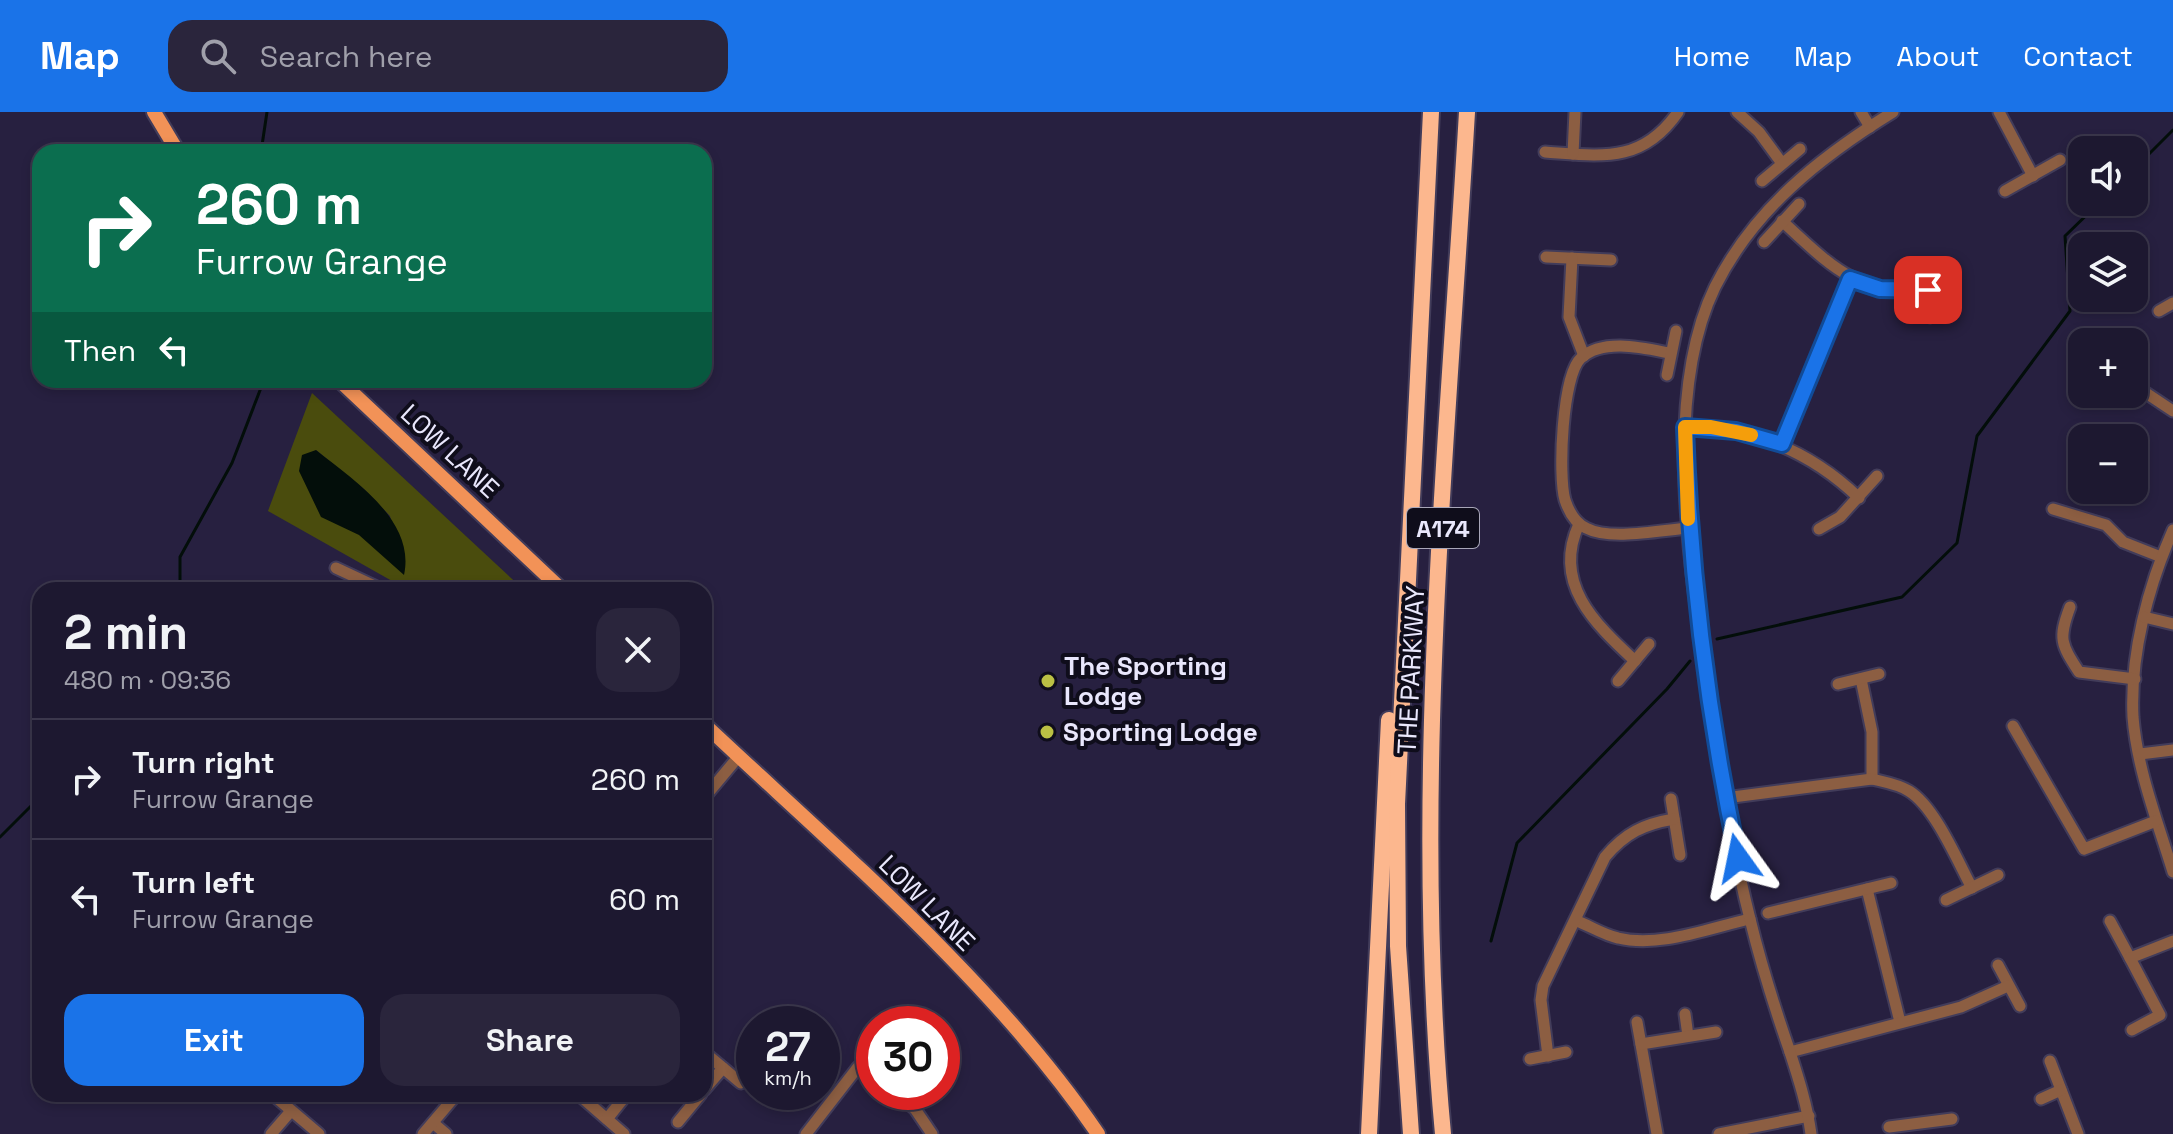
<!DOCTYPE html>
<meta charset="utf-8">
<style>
:root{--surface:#1d1830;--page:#2a253c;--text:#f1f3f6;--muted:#a0a0ab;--line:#3b374c;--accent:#1a73e8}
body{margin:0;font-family:"Space Grotesk",sans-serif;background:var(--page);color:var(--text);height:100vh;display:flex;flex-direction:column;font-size:30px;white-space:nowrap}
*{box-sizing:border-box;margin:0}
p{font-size:26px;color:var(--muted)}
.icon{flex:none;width:44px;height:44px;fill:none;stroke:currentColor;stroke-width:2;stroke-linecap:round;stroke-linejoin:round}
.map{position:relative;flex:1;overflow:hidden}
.drawer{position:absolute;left:32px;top:470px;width:680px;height:520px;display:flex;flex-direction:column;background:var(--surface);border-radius:24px;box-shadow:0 4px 12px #0003,0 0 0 2px var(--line)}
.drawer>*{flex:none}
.guide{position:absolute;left:32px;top:32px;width:680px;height:244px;border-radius:24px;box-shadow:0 4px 12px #0003,0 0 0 2px var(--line);background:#0b6e4f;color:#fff;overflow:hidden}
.buttons{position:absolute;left:2068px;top:24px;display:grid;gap:16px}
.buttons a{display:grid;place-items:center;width:80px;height:80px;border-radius:16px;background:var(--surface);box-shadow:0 4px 12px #0003,0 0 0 2px var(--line);font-size:40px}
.speed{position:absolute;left:736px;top:894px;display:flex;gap:16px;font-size:40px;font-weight:700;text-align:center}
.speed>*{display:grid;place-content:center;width:104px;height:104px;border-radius:50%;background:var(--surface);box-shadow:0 4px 12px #0003,0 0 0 2px var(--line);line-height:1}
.speed small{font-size:20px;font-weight:400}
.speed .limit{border:12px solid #d22;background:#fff;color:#111}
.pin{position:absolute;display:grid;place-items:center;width:68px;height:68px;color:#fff;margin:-34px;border-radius:16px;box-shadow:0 4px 12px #0006}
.me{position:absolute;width:88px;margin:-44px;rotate:348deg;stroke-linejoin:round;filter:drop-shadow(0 0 6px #0008)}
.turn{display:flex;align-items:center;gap:28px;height:168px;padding:0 32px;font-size:36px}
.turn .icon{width:104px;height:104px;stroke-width:2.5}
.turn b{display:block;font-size:56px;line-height:68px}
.then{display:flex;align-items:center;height:76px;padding:0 32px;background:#0003;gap:16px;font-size:30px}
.round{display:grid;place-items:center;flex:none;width:84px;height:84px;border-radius:24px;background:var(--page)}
.head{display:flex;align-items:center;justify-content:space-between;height:136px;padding:0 32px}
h1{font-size:48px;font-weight:700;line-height:60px}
.action{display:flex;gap:16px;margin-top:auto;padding:16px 32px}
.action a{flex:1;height:92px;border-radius:24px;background:var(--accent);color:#fff;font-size:32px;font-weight:700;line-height:92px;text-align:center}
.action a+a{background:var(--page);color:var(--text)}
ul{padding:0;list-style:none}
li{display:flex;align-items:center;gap:24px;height:120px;padding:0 32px;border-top:2px solid var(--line)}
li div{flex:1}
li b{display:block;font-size:30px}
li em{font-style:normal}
header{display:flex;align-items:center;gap:48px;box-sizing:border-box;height:112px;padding:0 40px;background:var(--accent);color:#fff}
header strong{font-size:38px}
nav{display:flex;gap:44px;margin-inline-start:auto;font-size:28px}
.search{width:560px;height:72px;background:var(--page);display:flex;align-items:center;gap:20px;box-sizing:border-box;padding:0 28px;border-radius:24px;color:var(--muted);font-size:30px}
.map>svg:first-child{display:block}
</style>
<header>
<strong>Map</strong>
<div class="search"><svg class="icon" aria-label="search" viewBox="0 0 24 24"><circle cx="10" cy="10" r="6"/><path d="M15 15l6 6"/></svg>Search here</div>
<nav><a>Home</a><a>Map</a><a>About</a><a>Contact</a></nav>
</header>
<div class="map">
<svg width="2173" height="1022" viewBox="0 0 2173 1022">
<rect width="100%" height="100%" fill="#272040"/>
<path fill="#4a4c0d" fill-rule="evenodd" d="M312 281 496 452 524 478H408L268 399ZM316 338 364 377 390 404 404 462 359 422Z"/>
<path fill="#030e0a" d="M316 338C353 368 416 408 404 463L359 423 321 405 299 359 302 343Z"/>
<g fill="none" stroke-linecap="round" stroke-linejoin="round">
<g stroke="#030e0a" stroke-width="3">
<path d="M261 40 267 0"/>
<path d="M2134 57 2173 18"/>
<path d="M180 478V445L232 351 264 268"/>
<path d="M1717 527 1902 485 1957 431 1977 324 2070 199 2065 124 2100 90"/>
<path d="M0 725 40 685"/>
<path d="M1491 829 1517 731 1667 577 1690 549"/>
</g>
<g stroke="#423c5a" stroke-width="15">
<g id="minor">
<path d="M1737 0 1759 20 1781 50"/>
<path d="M1861 0 1870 15"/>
<path d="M1999 0 2033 64"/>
<path d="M1545 40C1601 44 1642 52 1678 0"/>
<path d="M1573 42 1575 0"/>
<path d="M1762 69 1800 37"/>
<path d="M2005 79 2060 48"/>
<path d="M1782 109C1830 153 1858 185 1928 178"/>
<path d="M1764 130 1799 92"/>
<path d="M1546 145 1611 148"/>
<path d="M1572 146 1569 205 1584 244"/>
<path d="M1926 152 1930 205"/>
<path d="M2159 199 2173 191"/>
<path d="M1669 241C1644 236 1603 226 1581 246 1562 263 1558 364 1565 388 1569 400 1575 411 1586 416 1610 429 1662 418 1689 416"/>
<path d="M1667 263 1676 219"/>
<path d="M2134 273 2173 299"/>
<path d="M1685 315C1753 315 1810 339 1859 386"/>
<path d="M1782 332 1850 167"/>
<path d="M2053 397 2106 413 2123 430 2161 445"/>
<path d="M1579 412C1552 471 1594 511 1635 549"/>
<path d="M1819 417 1840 405 1877 364"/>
<path d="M2173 418C2148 474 2130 543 2133 605 2137 657 2158 711 2173 760"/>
<path d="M336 456 383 478"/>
<path d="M2070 495C2058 527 2061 532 2079 560L2135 567"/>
<path d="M2144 505 2173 512"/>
<path d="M1861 567 1872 620V667"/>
<path d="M1618 569 1649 532"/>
<path d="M1838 572 1879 562"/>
<path d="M2013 614 2084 737 2156 709"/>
<path d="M2140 642 2173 638"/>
<path d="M704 686 739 644"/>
<path d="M1725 686 1872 667C1884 670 1898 672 1909 679 1935 695 1957 748 1972 776"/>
<path d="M1671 687 1680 743"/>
<path d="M1867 777 1900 910"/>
<path d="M1946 788 1998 763"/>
<path d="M1768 801 1891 771"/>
<path d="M1577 809C1590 814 1604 823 1618 826 1660 836 1709 816 1750 807"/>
<path d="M2110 809 2130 846"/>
<path d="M1998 853 2020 894"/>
<path d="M1685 902 1688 924"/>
<path d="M1637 910 1657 1022"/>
<path d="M2132 918 2160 903 2130 846 2173 829"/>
<path d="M1641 932 1716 920"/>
<path d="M704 940 741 971"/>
<path d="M1790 940 1961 895 2008 874"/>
<path d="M1548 944 1541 888 1543 874 1605 745C1625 721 1644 712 1674 707"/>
<path d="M1530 947 1566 940"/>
<path d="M2050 949 2078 1022"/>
<path d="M704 978 723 956"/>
<path d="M895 980 915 997 932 1022"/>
<path d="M272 982 319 1022"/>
<path d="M578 982 624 1022"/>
<path d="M2041 987 2061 978"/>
<path d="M607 1007 627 982"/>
<path d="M678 1010 701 982"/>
<path d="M433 1011 446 1022"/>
<path d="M1889 1015 1952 1007"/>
<path d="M271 1022 291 999"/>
<path d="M423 1022 457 982"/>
<path d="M806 1022 858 955 868 956 874 961"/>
<path d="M1719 1022 1809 1004"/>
<path d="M1811 1022C1807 993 1799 968 1790 940 1775 897 1761 852 1750 807 1732 737 1722 664 1711 593 1692 473 1660 288 1715 175 1754 97 1820 45 1893 0"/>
</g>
</g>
<g stroke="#423c5a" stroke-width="18">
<g id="major">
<path d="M154 0 178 40"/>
<path d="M339 268 562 478"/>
<path d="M704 612C838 738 994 869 1098 1022"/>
</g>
</g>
<g stroke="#423c5a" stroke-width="20">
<g id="highway">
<path d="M1369 1022 1389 608"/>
<path d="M1411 1022 1398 834 1397 692 1431 0"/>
<path d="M1443 1022C1411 682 1447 340 1467 0"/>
</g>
</g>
<use href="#minor" stroke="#8c5e42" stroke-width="11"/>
<use href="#major" stroke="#f29257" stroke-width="14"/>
<use href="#highway" stroke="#fcb78e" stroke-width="16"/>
</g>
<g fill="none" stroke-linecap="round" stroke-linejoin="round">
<g stroke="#114b97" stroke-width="20">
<path id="route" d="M1738 746C1708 604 1690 461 1685 315L1736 319 1782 332 1850 167 1880 177 1928 178"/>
</g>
<use href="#route" stroke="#1a73e8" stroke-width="14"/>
<path stroke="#f59e0b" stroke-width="14" d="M1688 407 1685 315H1711L1751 323"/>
</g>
<g fill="#bbc044" stroke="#0f0d1b" stroke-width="3">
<circle cx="1048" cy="569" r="8"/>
<circle cx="1047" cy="620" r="8"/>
</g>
<g text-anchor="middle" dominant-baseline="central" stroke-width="8" stroke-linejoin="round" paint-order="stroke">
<rect fill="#0f0d1b" stroke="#a8a6b8" stroke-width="2" x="1407" y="396" width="72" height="40" rx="6"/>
<g font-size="24" font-weight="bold" fill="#e9e7fc">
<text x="1443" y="416">A174</text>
</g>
<g font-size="26" fill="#e9e7fc" stroke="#0f0d1b">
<text transform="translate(450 339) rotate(43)">LOW LANE</text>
<text transform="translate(1411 558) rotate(-87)">THE PARKWAY</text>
<text transform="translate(927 791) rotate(45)">LOW LANE</text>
</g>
<g font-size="26" font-weight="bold" fill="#e9e7fc" stroke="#0f0d1b" text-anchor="start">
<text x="1064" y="554">The Sporting<tspan x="1064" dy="30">Lodge</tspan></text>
<text x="1063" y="620">Sporting Lodge</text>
</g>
</g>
</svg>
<div class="buttons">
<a><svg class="icon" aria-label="sound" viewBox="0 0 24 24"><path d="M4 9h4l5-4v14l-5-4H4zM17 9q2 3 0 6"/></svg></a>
<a><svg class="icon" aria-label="layers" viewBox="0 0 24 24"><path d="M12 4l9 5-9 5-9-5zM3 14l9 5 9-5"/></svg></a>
<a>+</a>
<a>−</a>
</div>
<div class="speed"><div>27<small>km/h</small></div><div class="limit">30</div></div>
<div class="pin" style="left:1928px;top:178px;background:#d93025"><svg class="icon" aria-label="arrive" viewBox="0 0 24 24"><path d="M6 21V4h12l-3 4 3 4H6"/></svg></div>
<svg class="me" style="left:1738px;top:746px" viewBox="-20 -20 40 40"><path d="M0-17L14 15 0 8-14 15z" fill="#1a73e8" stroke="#fff" stroke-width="4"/></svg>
<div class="guide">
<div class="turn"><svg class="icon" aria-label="right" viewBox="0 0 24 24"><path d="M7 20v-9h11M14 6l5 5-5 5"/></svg><div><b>260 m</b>Furrow Grange</div></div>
<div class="then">Then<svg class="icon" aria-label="left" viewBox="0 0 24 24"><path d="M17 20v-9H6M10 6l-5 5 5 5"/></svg></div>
</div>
<section class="drawer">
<div class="head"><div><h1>2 min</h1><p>480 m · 09:36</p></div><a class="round"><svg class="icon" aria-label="close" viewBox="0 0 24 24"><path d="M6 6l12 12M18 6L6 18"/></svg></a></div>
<ul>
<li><svg class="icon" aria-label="right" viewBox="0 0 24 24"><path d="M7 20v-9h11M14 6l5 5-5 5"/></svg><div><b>Turn right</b><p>Furrow Grange</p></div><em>260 m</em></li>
<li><svg class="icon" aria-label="left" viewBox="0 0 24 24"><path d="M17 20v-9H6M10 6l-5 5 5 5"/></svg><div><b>Turn left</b><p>Furrow Grange</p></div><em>60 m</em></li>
</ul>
<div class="action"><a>Exit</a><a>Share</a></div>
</section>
</div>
